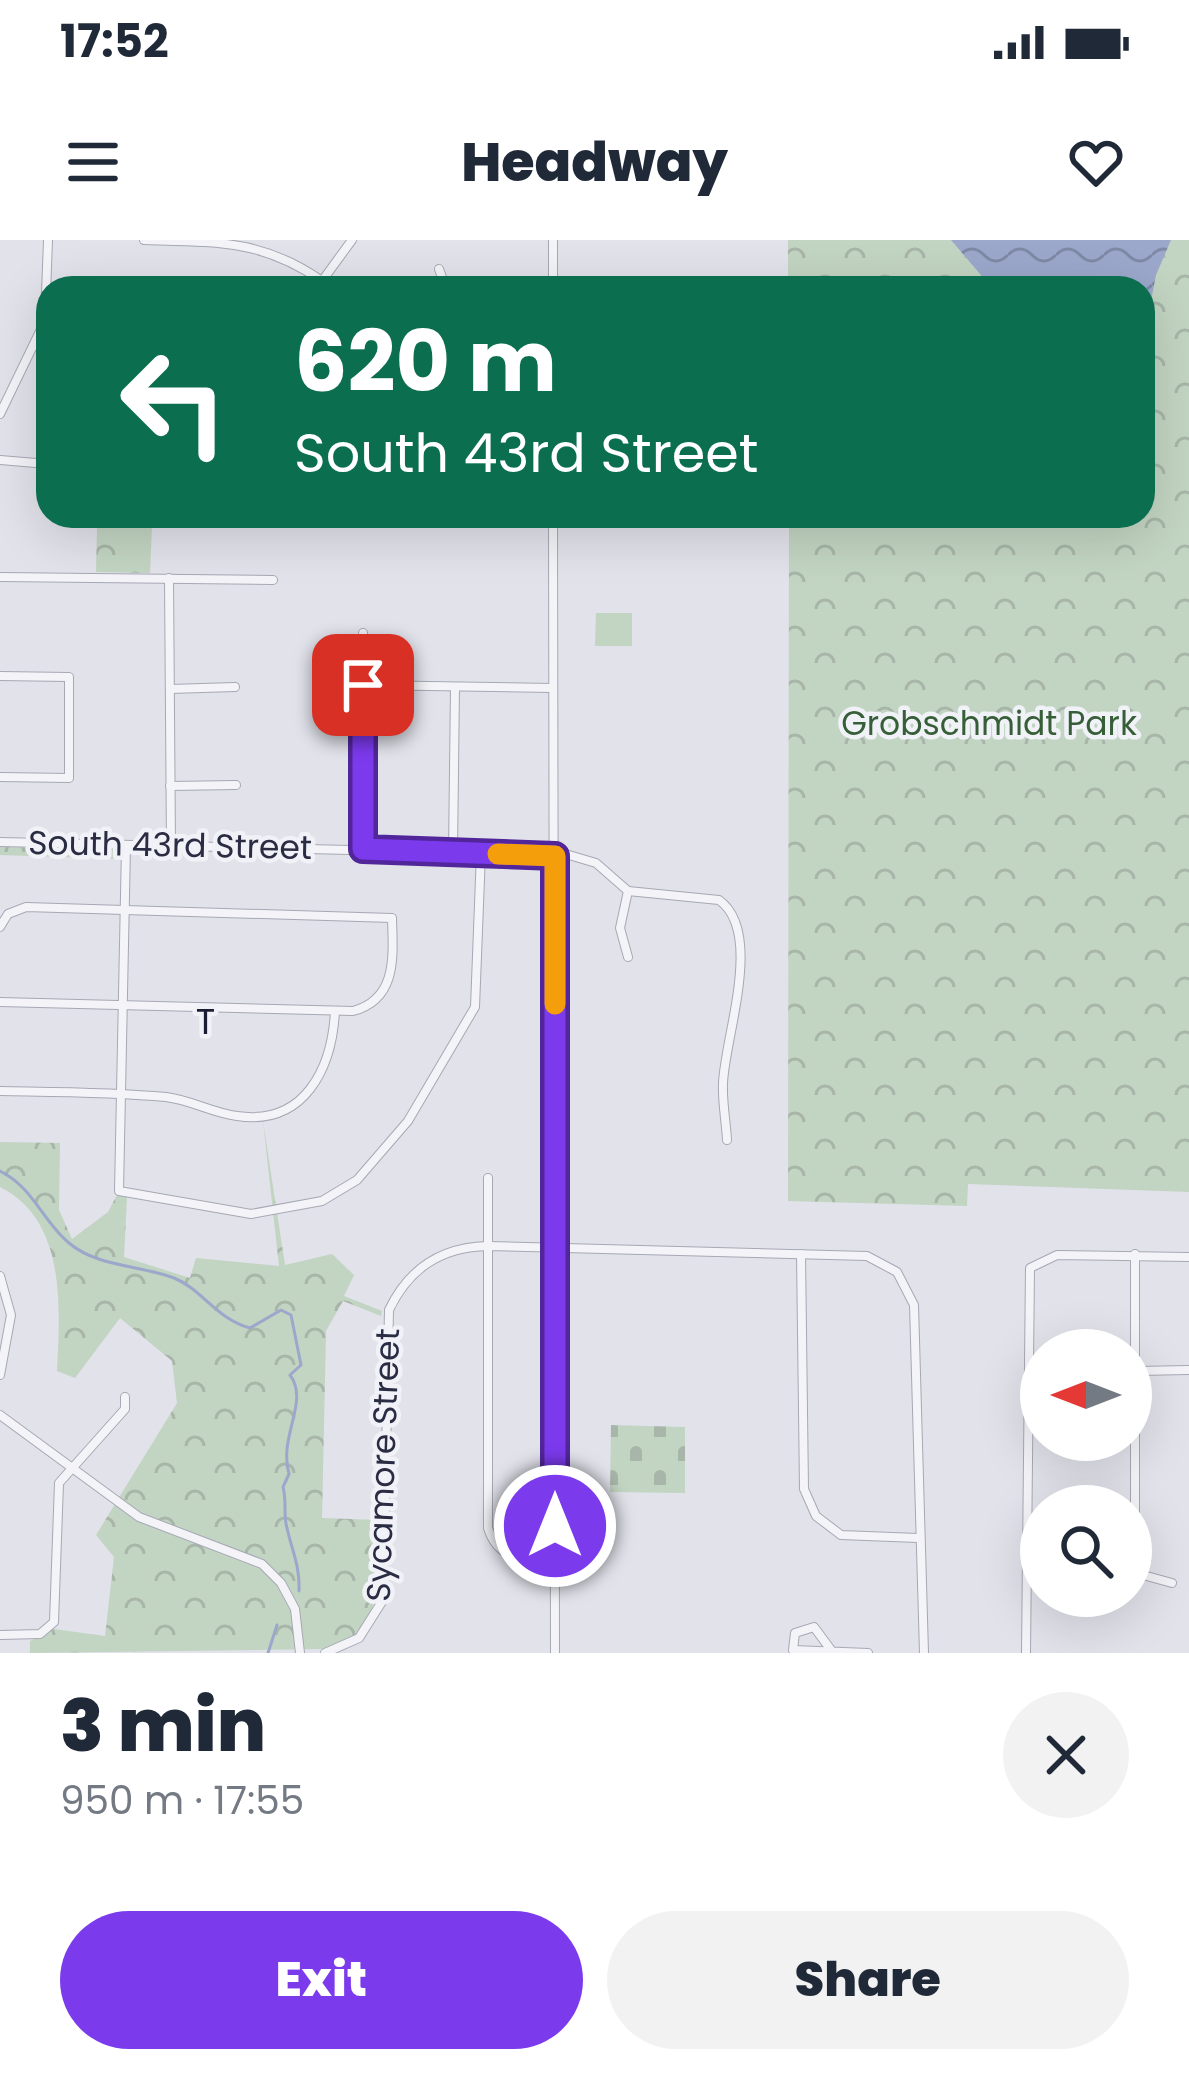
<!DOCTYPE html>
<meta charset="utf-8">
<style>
:root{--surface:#fff;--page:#f2f2f3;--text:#1f2937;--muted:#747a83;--accent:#7c3aed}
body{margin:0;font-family:Poppins,sans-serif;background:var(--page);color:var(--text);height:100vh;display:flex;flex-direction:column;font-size:45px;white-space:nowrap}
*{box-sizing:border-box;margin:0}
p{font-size:39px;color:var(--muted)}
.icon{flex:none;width:66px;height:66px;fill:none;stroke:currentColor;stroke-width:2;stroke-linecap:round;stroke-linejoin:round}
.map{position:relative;height:1413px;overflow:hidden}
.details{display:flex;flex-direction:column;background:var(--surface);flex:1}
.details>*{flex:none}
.top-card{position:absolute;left:36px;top:36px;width:1119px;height:252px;border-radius:36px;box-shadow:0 12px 48px #0002;background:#0b6e4f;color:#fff;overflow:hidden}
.needle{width:78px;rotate:270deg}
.fabs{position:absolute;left:1020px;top:1089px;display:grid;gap:24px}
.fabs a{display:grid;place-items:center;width:132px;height:132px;border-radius:50%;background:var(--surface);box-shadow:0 12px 48px #0002;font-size:60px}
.pin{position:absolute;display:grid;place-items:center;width:102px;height:102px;color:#fff;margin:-51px;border-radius:24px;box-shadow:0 6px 18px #0006}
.me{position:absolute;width:132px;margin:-66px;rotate:0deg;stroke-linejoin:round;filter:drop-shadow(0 0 9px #0008)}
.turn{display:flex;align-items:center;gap:42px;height:252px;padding:0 60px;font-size:54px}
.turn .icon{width:156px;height:156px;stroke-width:2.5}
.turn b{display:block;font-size:84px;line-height:102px}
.round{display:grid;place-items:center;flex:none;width:126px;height:126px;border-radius:63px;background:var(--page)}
.overview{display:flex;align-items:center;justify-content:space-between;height:204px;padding:0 60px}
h1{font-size:72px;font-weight:800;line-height:90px}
.action{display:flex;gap:24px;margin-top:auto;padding:24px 60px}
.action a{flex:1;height:138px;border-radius:72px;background:var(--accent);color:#fff;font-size:48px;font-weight:800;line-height:138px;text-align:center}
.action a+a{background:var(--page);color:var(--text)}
.status{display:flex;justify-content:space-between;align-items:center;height:84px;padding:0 60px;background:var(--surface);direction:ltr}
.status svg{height:33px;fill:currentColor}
header{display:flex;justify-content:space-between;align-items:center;height:156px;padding:0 60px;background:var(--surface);font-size:54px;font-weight:800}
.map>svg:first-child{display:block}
</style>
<div class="status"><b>17:52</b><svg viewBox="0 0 49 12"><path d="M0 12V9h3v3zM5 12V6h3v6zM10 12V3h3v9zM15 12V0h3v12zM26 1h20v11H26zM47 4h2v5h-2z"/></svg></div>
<header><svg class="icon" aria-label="menu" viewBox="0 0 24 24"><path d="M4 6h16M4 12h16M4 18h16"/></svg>Headway<svg class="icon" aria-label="heart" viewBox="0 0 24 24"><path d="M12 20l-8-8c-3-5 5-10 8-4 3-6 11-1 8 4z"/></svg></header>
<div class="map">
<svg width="1189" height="1413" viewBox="0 0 1189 1413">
<defs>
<pattern id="cemetery-stones" width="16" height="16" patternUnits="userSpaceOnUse" patternTransform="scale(3)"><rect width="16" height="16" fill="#c2d4c2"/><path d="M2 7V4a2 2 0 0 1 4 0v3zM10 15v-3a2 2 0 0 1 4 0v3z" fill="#a7b6a8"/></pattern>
<pattern id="park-crowns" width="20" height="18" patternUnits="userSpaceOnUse" patternTransform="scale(3)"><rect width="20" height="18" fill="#c2d4c2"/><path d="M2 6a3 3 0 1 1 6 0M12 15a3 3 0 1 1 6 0" fill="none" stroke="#a7b6a8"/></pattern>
<pattern id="water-waves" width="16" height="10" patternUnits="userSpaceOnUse" patternTransform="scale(3)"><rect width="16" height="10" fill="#9ba8cb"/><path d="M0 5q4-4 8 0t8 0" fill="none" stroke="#7e89a6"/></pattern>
</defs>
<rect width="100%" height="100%" fill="#e1e2ea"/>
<path fill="url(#cemetery-stones)" d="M611 1185 685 1187V1253L610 1252Z"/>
<g fill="url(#park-crowns)">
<path d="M788 0H1189V952L968 944 967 966 788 961 789 276H1143V48H788Z"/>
<path d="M152 287 150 333 96 332 97 288Z"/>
<path d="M0 607 112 609 121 619 0 615Z"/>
<path d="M263 881 285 1025 332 1014 354 1035 344 1056 382 1071 381 1076 343 1061 326 1091 322 1278 378 1280C378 1331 388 1397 323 1409L30 1413V1401L54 1389 105 1396 114 1317 96 1295 177 1163 172 1121 120 1078 75 1138 57 1131C60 1069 67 980 0 947V902L60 903 59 970 72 999 108 972 117 955 127 957 124 1017 190 1038 196 1018 279 1026Z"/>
</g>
<path fill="#c2d4c2" d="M596 373H632V406H595Z"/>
<path fill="url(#water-waves)" d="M951 0H1171L1156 35 1143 103V48H992Z"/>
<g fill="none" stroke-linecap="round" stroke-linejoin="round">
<g stroke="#9ba8cb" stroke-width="3">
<path d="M0 931C33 947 43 982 69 1003 97 1027 140 1025 174 1038 202 1049 215 1078 250 1088L281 1070 291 1075 301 1125 290 1135C310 1162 278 1196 289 1234L283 1247C287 1262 283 1275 287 1288 292 1311 300 1325 299 1351"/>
<path d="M268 1413 277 1385"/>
</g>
<g stroke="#a6a8b4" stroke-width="10">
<g id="minor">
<path d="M144 0C219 2 263 0 322 41"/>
<path d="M439 29 446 48"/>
<path d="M327 48 322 41 352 0"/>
<path d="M553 48V0"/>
<path d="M37 106 48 113"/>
<path d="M0 174 45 81 48 0"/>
<path d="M0 220 48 224"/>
<path d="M553 276 555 1413"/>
<path d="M0 337 273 340"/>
<path d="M169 338 171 607"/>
<path d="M363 393V609"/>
<path d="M0 436 69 437V538L0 537"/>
<path d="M363 445 552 448"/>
<path d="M170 449 235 447"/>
<path d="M170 546 236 545"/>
<path d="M0 602 569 615 596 623 628 651 719 660C764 692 725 796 723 843 722 861 726 881 727 900"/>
<path d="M126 606 119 951 251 974 322 961 357 940 408 881 475 767 481 613"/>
<path d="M453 612 455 448"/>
<path d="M628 651 620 688 628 717"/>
<path d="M0 687 8 674 26 667 392 678C393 715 398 759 353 771L0 762"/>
<path d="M0 851C55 852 111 852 166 857 191 860 213 873 237 876 305 886 332 828 335 771"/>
<path d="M488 938V1288C499 1323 526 1317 555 1324"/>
<path d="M801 1014 804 1249 816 1276 841 1295 918 1298"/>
<path d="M0 1036 11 1075 0 1135"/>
<path d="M1137 1131 1189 1130"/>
<path d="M0 1175 139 1277 262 1324 281 1343 295 1369 300 1413"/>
<path d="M1132 1332 1172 1343"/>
<path d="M1135 1332V1014"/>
<path d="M0 1395 40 1394 54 1382 59 1243 125 1169V1157"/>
<path d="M831 1410 814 1387 795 1393 793 1410 868 1413"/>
<path d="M325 1413 359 1398 383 1360 389 1070C409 1028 441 1007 488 1006L867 1016 897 1032 914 1065 924 1413"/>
<path d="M1026 1413 1030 1028 1057 1015 1189 1017"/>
</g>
</g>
<use href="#minor" stroke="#f4f4f8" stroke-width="8"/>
</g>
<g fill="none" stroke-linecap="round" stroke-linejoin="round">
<g stroke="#51269a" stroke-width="30">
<path id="route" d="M363 445V609L555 616V1286"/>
</g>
<use href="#route" stroke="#7c3aed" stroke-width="21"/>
<path stroke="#f59e0b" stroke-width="21" d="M498 614 555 616V764"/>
</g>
<g text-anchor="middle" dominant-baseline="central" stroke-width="9" stroke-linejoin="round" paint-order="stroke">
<g font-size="33" fill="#365e37" stroke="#f0f2f7">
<text x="989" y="483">Grobschmidt Park</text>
</g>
<g font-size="33" fill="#292c42" stroke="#f0f2f7">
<text transform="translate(170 605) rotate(1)">South 43rd Street</text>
<text transform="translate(383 1225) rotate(-88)">Sycamore Street</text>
</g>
<g font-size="36" letter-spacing="3" fill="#1b1e33" stroke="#f0f2f7">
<text x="207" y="781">T</text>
</g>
</g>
</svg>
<div class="fabs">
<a><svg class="needle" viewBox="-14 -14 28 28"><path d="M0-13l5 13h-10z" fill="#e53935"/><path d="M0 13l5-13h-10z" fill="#747a83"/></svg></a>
<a><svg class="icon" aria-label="search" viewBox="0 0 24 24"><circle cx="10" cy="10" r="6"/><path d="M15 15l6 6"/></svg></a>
</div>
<div class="pin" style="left:363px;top:445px;background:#d93025"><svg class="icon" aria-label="arrive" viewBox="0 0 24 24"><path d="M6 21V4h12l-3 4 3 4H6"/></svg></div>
<svg class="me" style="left:555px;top:1286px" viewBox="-20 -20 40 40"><circle r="17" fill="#7c3aed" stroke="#fff" stroke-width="3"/><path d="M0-11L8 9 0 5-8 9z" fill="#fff"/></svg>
<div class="top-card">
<div class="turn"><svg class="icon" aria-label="left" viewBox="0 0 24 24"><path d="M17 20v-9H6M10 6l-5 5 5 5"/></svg><div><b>620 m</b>South 43rd Street</div></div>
</div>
</div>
<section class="details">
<div class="overview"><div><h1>3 min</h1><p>950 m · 17:55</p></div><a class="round"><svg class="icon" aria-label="close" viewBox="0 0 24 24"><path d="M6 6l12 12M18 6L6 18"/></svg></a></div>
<div class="action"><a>Exit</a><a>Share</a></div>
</section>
